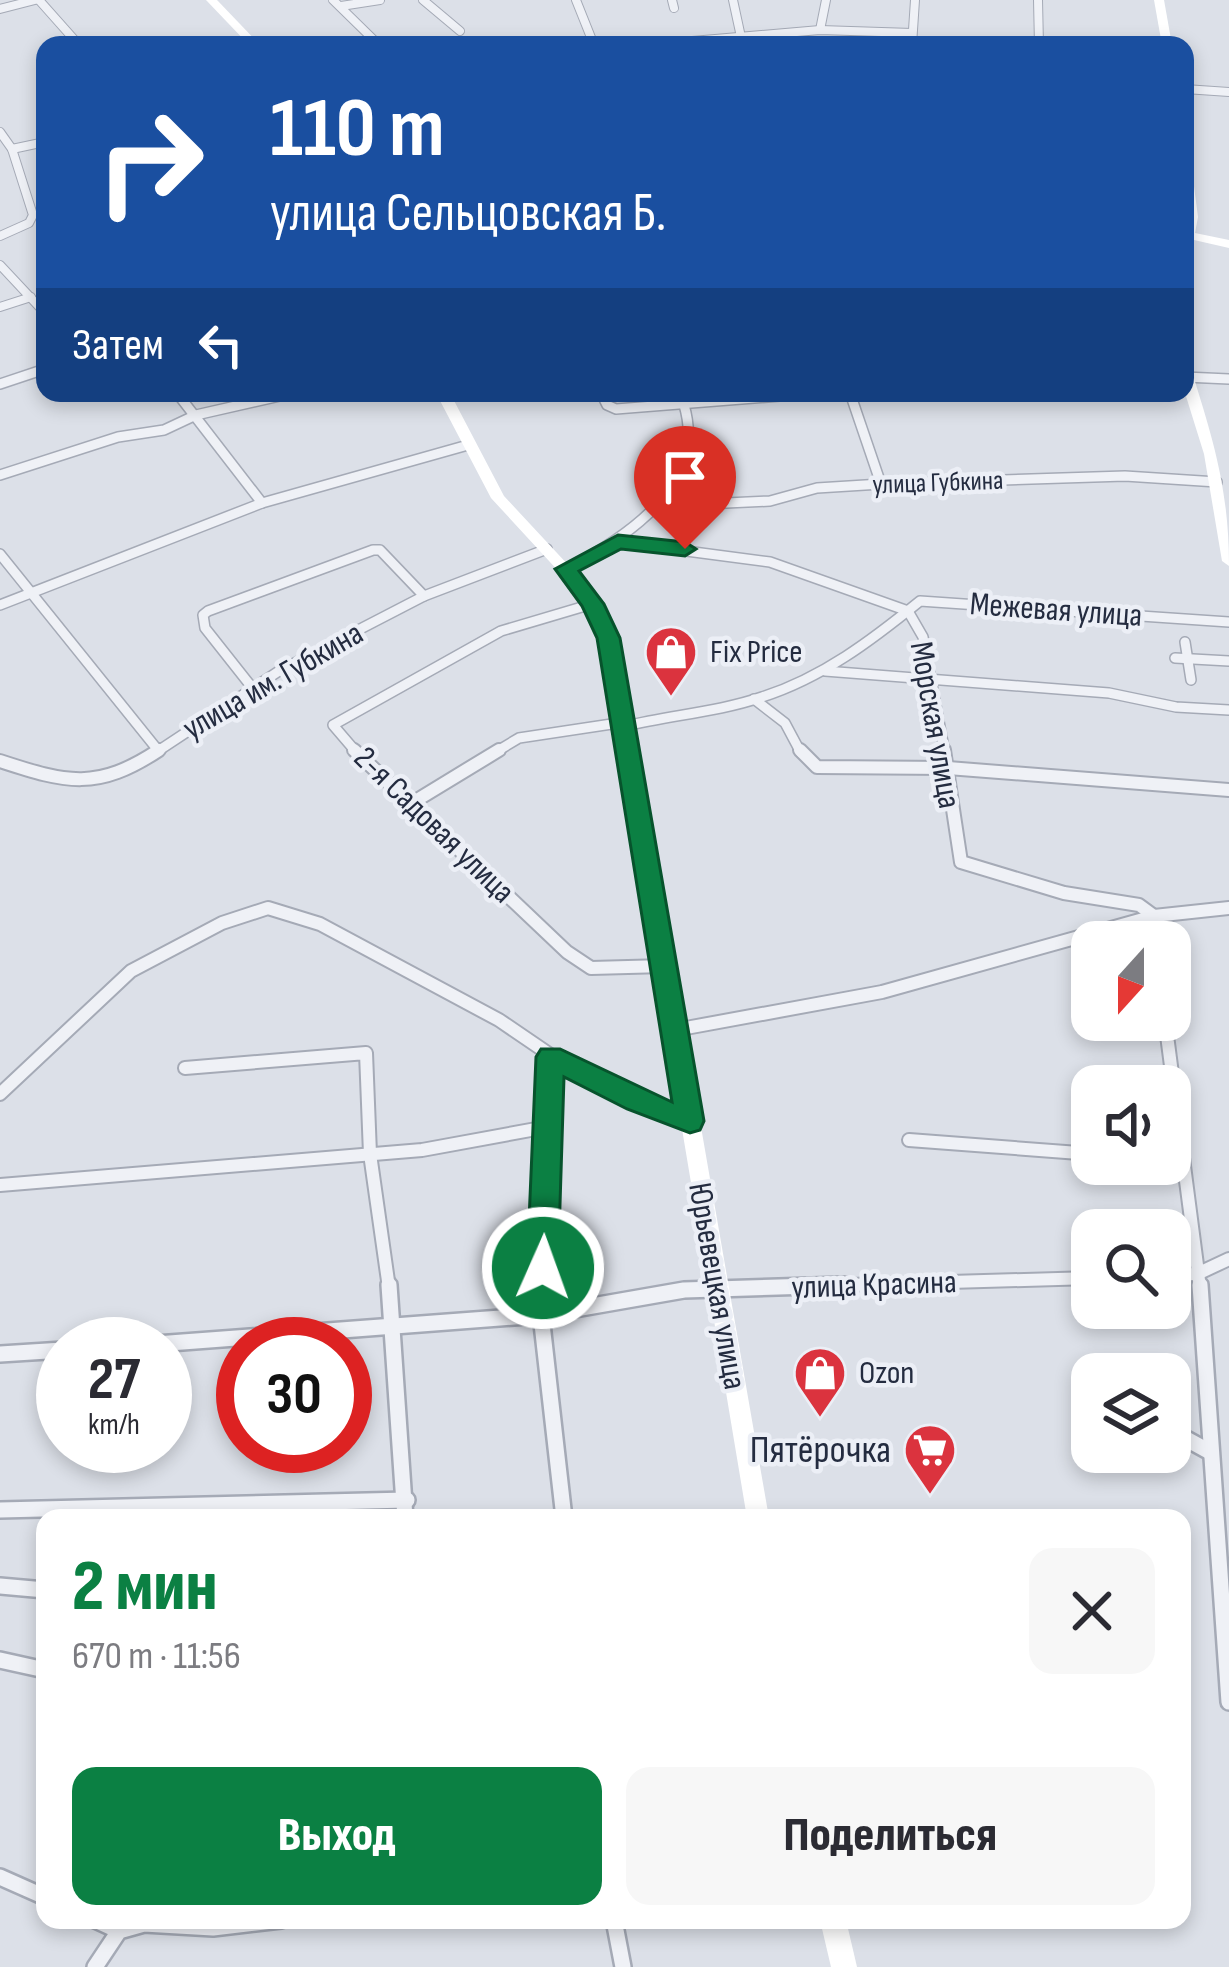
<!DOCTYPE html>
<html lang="ru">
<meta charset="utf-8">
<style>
:root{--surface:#fff;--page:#f7f7f7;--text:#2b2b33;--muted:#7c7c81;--accent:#0b8043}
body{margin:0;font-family:"Sofia Sans Condensed",sans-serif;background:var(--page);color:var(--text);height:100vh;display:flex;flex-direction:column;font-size:45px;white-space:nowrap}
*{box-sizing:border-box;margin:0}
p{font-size:39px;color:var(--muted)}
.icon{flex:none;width:66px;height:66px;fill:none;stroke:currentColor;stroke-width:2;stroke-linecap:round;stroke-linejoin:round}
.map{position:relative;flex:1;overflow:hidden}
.drawer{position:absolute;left:36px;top:1509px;width:1155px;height:420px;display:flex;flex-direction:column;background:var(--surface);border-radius:24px;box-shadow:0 6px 18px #0003}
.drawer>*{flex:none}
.guide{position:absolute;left:36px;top:36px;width:1158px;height:366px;border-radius:24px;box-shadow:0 6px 18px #0003;background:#1a4fa0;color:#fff;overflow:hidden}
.needle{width:78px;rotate:201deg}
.tools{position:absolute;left:1071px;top:921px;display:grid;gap:24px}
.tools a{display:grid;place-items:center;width:120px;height:120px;border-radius:24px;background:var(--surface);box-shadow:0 6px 18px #0003;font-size:60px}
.speed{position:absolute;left:36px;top:1317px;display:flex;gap:24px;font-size:60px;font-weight:700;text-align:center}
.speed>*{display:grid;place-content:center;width:156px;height:156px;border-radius:50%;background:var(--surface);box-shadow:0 6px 18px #0003;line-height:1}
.speed small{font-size:30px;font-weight:400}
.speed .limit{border:18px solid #d22;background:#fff;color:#111}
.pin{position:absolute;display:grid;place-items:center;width:102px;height:102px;color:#fff;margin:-123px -51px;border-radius:50% 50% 50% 0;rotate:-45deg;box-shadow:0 0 12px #0007}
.pin .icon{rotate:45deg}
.me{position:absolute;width:132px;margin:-66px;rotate:2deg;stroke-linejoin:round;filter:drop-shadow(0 0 9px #0008)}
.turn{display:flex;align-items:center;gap:42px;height:252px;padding:0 36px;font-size:54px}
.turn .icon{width:156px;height:156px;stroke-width:2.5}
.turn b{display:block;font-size:84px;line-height:102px}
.then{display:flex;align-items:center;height:114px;padding:0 36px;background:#0003;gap:24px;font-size:45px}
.round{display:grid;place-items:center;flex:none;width:126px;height:126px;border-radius:24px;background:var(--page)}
.overview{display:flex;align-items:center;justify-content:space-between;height:204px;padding:0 36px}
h1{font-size:72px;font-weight:800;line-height:90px;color:var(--accent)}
.primary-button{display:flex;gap:24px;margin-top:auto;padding:24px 36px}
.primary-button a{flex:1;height:138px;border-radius:24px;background:var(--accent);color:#fff;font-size:48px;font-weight:800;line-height:138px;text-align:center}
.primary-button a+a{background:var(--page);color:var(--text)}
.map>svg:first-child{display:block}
</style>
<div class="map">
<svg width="1229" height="1967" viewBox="0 0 1229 1967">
<rect width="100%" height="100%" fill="#dce0e8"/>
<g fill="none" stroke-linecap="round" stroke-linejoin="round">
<g stroke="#a5aab6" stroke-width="10">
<g id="street-far3">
<path d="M39 0 79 45"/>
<path d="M333 0 379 45"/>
<path d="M423 0 460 31"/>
<path d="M576 0 594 45"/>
<path d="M672 0 674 8"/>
<path d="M733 0 741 37"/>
<path d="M1038 0 1039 45"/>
<path d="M341 6 380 0"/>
<path d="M0 9 35 0"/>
<path d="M820 30 826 0"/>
<path d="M646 45 820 30 912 33"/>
<path d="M912 45 915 0"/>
<path d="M1185 89 1229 92"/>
<path d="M0 132 12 149 33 215 29 223 0 236"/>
<path d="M12 149 45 142"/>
<path d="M0 265 45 313"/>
<path d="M0 307 31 297"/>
</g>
</g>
<g stroke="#a5aab6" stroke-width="12">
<g id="street-far2">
<path d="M1185 377 1229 379"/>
<path d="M0 384 45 369"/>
<path d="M177 393 262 503"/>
<path d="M601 393 607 405 616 409 817 393"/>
<path d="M850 393 881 484"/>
<path d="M0 475 118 437 164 430 196 415 293 393"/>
<path d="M662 506 770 501 817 488 881 484 1125 476 1217 482"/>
<path d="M618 542 770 562 908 611 923 637 945 753"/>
<path d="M0 554 157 749"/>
<path d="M566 569C626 538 708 485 684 405"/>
<path d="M0 605 262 503 468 445"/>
<path d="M1185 642 1191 680"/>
<path d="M1175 658 1229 661"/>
<path d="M825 671 1109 693 1176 707 1229 710"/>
<path d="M254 690 205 628 203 615 208 611 373 550H380L424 596"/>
<path d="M754 699 785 723 801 753"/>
<path d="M626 726C671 715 718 712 762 697 822 678 872 640 920 601L1229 622"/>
<path d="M155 753 279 671 424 596 547 549"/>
<path d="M357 753 333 725 501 631 592 604"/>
<path d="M494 753 519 738 625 722"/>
</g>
</g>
<g stroke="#a5aab6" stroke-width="16">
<g id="street-far1">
<path d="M354 750 567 952 591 968 665 966"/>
<path d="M800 750 817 767 948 768 1229 790"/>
<path d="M944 750 961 862 1064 893 1139 905 1154 916"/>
<path d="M0 761C67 783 97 791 159 750"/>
<path d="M412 803 499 750"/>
<path d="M1154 916 1159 942"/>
<path d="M1165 1020 1200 1288"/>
<path d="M675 1030 882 992 1154 916 1229 908"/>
<path d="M185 1068 366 1053 370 1154 389 1288"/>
<path d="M0 1094 131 971 222 923 268 908 320 924 499 1020 568 1067 690 1121"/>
<path d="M909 1140 1092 1154"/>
<path d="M0 1185 422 1150 547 1127"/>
<path d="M1170 1275 1197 1274 1229 1259"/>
<path d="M542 1288 551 1057"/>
<path d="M742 1288 1092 1278"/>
</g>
</g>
<g stroke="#a5aab6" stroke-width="20">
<g id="street">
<path d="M389 1285 405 1518"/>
<path d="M542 1285 541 1315 564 1518"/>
<path d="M1200 1285 1229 1702"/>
<path d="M156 1344 541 1315 684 1290 844 1285"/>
<path d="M0 1354 63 1350"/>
<path d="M1170 1430 1210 1452"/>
<path d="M0 1510 407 1500"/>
<path d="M0 1586 45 1590"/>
<path d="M0 1660 45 1670"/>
<path d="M0 1877 45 1897"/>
<path d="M95 1920 119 1931"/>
<path d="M614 1920 623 1967"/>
<path d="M95 1967 119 1931 144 1924 213 1928 281 1920"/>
</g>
</g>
<use href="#street-far3" stroke="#eff1f6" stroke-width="8"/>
<use href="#street-far2" stroke="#eff1f6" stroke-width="9"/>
<use href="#street-far1" stroke="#eff1f6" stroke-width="12"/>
<use href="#street" stroke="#eff1f6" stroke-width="15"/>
<g fill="#fff" fill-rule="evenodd">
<path d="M206 0H217L260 45H249Z"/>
<path d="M1154 0H1164L1172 45H1162Z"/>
<path d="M1185 160 1191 163 1198 217 1195 233 1229 240V248L1194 240 1191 255 1185 259Z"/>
<path d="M1185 368 1192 372C1214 442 1229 491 1229 566L1222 561 1204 454 1185 393Z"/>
<path d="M436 393H450L504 496 584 582 616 638 769 1518H747L600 638 573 587 491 498Z"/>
<path d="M820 1920H846L857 1967H831Z"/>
</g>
</g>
<path fill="#0b8043" stroke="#07532c" stroke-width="3" d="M618 535 685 542 696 549 685 556 621 549 579 571 604 604 620 638 704 1121 700 1130 690 1133 627 1109 564 1077 558 1268 554 1278 543 1282 532 1278 527 1268 536 1057 541 1049H560L672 1102 597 638 582 606 555 569Z"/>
<defs>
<g id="shop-pin" transform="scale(2.7)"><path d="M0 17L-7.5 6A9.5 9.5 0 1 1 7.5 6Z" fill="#db333e" stroke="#eceff6"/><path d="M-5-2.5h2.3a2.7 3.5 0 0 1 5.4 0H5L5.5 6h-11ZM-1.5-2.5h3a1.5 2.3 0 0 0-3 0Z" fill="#fff"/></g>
<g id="supermarket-pin" transform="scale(2.7)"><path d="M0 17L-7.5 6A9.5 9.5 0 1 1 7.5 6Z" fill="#db333e" stroke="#eceff6"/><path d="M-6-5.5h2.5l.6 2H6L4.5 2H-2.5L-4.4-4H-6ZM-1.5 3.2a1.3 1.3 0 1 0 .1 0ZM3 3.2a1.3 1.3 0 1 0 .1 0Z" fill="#fff"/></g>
</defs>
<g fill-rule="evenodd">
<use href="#shop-pin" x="671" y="652"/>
<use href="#shop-pin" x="820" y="1373"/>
<use href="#supermarket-pin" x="930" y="1450"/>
</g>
<g text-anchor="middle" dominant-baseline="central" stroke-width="9" stroke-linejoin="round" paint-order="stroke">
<g font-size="27" fill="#242c40" stroke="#eceff6">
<text transform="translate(938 483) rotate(-2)">улица Губкина</text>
</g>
<g font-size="33" fill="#242c40" stroke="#eceff6">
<text transform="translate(1056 610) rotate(4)">Межевая улица</text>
<text transform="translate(273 681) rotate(-30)">улица им. Губкина</text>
<text transform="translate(935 725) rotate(80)">Морская улица</text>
<text transform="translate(434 825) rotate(44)">2-я Садовая улица</text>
<text transform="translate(874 1285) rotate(-2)">улица Красина</text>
<text transform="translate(717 1286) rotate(80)">Юрьевецкая улица</text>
</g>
<g font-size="33" fill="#242c40" stroke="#eceff6" text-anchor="start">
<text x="710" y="652">Fix Price</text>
<text x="859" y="1373">Ozon</text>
</g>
<g font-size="39" fill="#242c40" stroke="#eceff6" text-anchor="end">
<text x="891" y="1450">Пятёрочка</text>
</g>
</g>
</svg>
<div class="tools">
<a><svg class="needle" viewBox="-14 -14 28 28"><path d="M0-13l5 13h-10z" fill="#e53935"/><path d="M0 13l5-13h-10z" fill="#7c7c81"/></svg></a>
<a><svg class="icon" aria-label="sound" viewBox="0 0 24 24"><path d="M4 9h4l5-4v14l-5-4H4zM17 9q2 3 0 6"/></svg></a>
<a><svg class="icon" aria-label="search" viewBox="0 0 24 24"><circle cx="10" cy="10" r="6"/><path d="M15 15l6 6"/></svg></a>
<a><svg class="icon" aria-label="layers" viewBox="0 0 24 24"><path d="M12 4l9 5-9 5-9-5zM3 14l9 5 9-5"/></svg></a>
</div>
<div class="speed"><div>27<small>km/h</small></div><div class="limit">30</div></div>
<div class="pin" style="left:685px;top:549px;background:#d93025"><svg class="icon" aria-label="arrive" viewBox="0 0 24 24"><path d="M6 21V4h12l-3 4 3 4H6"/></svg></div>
<svg class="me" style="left:543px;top:1268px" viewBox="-20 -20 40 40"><circle r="17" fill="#0b8043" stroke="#fff" stroke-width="3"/><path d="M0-11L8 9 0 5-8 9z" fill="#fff"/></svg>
<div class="guide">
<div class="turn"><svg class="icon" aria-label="right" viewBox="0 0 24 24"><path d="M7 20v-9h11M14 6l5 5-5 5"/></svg><div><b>110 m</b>улица Сельцовская Б.</div></div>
<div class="then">Затем<svg class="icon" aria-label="left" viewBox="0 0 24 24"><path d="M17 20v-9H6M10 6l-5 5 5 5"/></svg></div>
</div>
<section class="drawer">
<div class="overview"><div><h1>2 мин</h1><p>670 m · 11:56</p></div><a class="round"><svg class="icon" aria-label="close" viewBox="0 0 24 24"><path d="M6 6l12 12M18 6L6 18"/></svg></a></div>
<div class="primary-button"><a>Выход</a><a>Поделиться</a></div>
</section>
</div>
